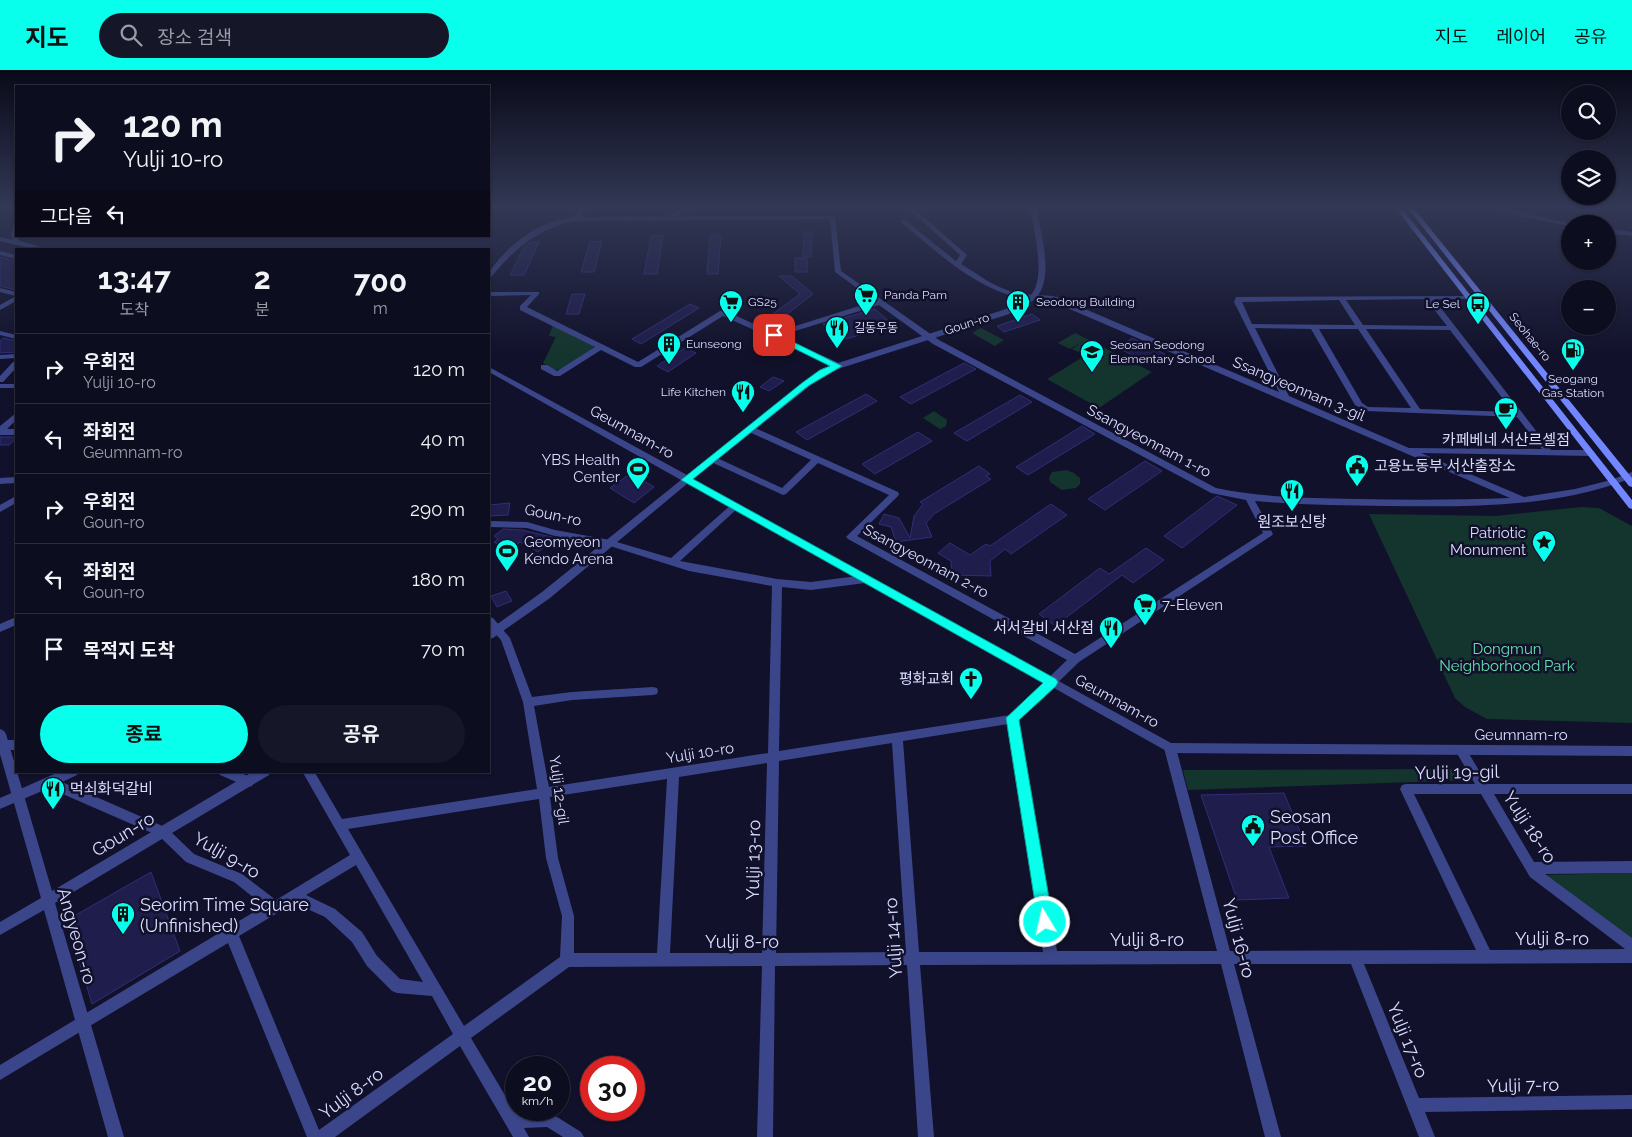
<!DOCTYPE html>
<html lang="ko">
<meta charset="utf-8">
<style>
:root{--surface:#0d0d20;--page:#161629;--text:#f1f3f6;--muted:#9a9ca5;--line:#2d2d3e;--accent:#07ffec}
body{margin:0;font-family:Raleway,"Noto Sans KR",sans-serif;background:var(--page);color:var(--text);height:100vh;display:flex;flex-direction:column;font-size:19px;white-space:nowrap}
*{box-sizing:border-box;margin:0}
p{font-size:16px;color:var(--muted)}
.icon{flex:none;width:28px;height:28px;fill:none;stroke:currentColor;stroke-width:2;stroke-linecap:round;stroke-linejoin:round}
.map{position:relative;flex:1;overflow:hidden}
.drawer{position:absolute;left:15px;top:178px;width:475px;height:525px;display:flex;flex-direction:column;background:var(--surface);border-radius:0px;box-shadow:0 1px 4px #0004,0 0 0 1px var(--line)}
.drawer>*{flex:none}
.banner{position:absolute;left:15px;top:15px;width:475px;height:152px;border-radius:0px;box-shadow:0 1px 4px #0004,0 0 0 1px var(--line);background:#0d0d20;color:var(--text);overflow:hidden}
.buttons{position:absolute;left:1561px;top:15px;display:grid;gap:10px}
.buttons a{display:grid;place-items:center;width:55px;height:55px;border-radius:50%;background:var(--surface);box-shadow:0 1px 4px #0004,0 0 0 1px var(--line);font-size:25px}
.speed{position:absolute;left:505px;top:986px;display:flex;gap:10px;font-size:25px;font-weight:700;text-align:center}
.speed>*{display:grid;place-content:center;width:65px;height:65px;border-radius:50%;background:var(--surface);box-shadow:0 1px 4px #0004,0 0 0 1px var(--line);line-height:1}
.speed small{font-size:12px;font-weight:400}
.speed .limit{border:8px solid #d22;background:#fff;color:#111}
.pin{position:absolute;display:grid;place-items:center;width:42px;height:42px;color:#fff;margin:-21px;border-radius:10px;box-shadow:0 2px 8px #0006}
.me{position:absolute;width:55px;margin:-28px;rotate:351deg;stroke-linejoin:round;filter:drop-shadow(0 0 4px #0008)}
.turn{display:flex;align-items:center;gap:18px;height:105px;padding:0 25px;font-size:22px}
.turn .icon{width:65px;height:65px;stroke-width:2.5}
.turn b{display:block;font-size:35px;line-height:42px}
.then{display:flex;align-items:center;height:48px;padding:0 25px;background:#0003;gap:10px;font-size:19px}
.eta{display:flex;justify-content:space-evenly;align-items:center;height:85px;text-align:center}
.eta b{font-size:30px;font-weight:700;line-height:35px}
.primary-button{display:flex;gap:10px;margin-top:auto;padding:10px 25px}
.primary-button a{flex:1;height:58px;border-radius:30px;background:var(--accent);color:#111;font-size:20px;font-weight:700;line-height:58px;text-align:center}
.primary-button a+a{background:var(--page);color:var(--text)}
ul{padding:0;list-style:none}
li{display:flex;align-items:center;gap:15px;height:70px;padding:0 25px;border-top:1px solid var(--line)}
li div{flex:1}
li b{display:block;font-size:19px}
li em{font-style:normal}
header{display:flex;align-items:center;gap:30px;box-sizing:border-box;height:70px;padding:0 25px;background:var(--accent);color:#111}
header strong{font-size:24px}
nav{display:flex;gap:28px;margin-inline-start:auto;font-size:18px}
.search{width:350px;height:45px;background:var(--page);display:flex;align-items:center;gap:12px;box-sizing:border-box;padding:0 18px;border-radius:28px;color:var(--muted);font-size:19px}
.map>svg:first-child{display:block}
</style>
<header>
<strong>지도</strong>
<div class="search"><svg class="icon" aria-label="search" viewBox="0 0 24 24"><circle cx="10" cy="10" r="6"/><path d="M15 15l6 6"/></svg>장소 검색</div>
<nav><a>지도</a><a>레이어</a><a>공유</a></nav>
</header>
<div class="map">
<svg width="1632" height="1067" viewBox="0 0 1632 1067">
<rect width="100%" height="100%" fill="#11112b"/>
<g fill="#14352e">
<path d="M553 255 594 276 593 279 560 299 554 300 543 293 556 267 549 266Z"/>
<path d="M981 258 1004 270 995 276 972 263Z"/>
<path d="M1075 263 1095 273 1079 282 1072 279 1085 270 1070 279 1058 273Z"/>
<path d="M1101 276 1152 302 1099 338 1047 309Z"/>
<path d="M934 341 947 350 946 356 940 359 923 348Z"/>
<path d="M1066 400 1074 403 1080 408V414L1076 418 1062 420 1050 412 1049 408 1052 402Z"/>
<path d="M1581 437 1599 438 1632 456V653L1487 649 1465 637 1455 628 1369 444 1496 446Z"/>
<path d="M1463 699 1470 710 1188 720 1183 700Z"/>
<path d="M1632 803V871L1544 805Z"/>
</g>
<g fill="#1e1d4c" stroke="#302e79">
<path d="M804 162H812L811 187H803Z"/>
<path d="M663 165 657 204H644L651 166Z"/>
<path d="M710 165H721L718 204H707Z"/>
<path d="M602 171 594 202H581L590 172Z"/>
<path d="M531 172H539L524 205H510L524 177Z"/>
<path d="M0 187 16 191V220L0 216Z"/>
<rect x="795" y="188" width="12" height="14"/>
<path d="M779 206H792L813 224 782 248 773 244 800 224Z"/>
<path d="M572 224H585L579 244H566Z"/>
<path d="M690 234 699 238 641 274 632 269Z"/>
<path d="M875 239 893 255 846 269 837 260 831 262 823 254Z"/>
<path d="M1032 244 1040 250 1004 262 997 256Z"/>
<path d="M3 268 16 271V282L0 283V271Z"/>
<path d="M1132 268 1165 284 1151 294 1118 278Z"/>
<path d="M685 278 696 283 668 302 657 296Z"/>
<path d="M964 293 976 299 911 334 900 327Z"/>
<path d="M773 307 784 311 769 321 760 317Z"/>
<path d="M866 324 877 331 807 370 796 362Z"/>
<path d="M1020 325 1032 332 967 371 954 363Z"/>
<path d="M1082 356 1095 364 1028 405 1016 397Z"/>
<path d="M918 362 932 371 875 404 862 394Z"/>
<path d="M0 367H16V369L9 375H0Z"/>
<path d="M1145 391 1162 401 1105 440 1088 429Z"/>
<path d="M979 396 990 404 986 406 991 409 934 444 926 453 932 467 896 472 891 457 879 454 884 444 899 448 910 468 914 446 923 434 920 432Z"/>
<path d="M631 403 654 417 634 433 610 418Z"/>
<path d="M1217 426 1237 435 1182 478 1164 466Z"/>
<path d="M510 433 508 445 489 446V435Z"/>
<path d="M1051 434 1067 445 1011 484 1005 479 990 491 991 506 952 505 951 491 938 483 950 473 970 485 986 474 990 476Z"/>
<path d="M503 459 522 460 556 468 538 482 520 472 509 481 494 472 498 469 494 466Z"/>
<path d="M1146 478 1164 490 1133 513 1122 505 1055 556 1039 544 1100 498 1109 504Z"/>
<path d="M506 521 512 531 497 537 491 526Z"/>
<path d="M1284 723 1306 776 1269 777 1289 828 1237 830 1201 725Z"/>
<path d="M151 802 180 881 92 934 67 850Z"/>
</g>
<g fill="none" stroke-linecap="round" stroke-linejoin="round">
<g fill="#3b468a" fill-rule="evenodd">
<path d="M580 136H586L582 147 667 146 682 139 696 136H706L686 141 677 146H835L841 201 939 270 1216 418C1263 428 1310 428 1357 429 1408 430 1459 430 1510 428L1051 231C1036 226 1021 230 1006 224 966 210 933 179 901 152V150H905L956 191 960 185 905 136H911L966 184 967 185 961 194C979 205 997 219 1017 223 1030 226 1043 224 1057 227L1279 322 1234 232 1236 227 1471 226 1473 227 1469 229H1434L1551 380H1591L1595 383 1591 386 1421 383 1524 427 1575 419 1611 410 1632 402V408C1555 438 1470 437 1388 436 1344 435 1300 435 1255 431L1273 464 1271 466 1079 592 1019 650 1057 881H1217L1164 678 1166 675 1170 673 1174 675 1176 678 1230 881 1476 880 1400 719 1402 715 1406 714H1475L1455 680 1457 677 1461 675 1465 677 1487 714H1632V724H1494L1534 792 1632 791V803L1545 804 1632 868V893L1364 894 1419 1028 1632 1025V1039L1425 1042 1435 1067H1419L1351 894H1234L1281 1067H1265L1221 894 920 895 934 1067H918L907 895 775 896 773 1067H757L762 896 569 897 471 968 516 1044 549 1042 581 1062 584 1067H563L547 1057 524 1058 529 1067H513L460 976 335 1067H307L228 873 0 1010V995L264 836 234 812 186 792 159 766 49 718 0 739V728L61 701H79L77 705 62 712 167 758 194 784 242 804 276 830 350 785 302 701H314L342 749 537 719 523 632 501 570 489 557V547L493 548 510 568 532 627 572 622 653 617 657 618 658 621 657 624 653 625 572 630 534 636 549 717 768 683 772 516 689 501 610 476 555 466 527 458 489 457V451L527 452 555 460 610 470 671 488 732 434H738L740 436 738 438 680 491 777 509 811 512 865 505 868 506 870 509 868 512 865 513 811 520 782 517 779 681 1010 645 1067 590 848 469 846 467 848 465 889 425 818 393 786 424 783 425 709 391 708 389 709 387H715L782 418 811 390 747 361V357H753L898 422 899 424 898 426 857 466 1075 584 1263 463 1246 430 1211 423 933 274 879 235 779 266 841 294 842 296 838 298 723 246 641 297H635L601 280 560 306H554L541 299V295H547L557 301 595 277 520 240V236L531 225 489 226V222H539V224L527 237 638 292 720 241H726L773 263 875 231 835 202 830 149 572 151C537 160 514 179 491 207L489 208C489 199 495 195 500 188 519 167 546 149 575 147ZM1426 229 1447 256 1363 255 1346 230ZM1339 230 1355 255 1252 254 1242 232ZM1255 258 1311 259 1355 335 1366 341 1517 347 1542 379 1409 378 1289 326ZM1319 259H1358L1411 338 1368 337 1362 333ZM1366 259 1450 260 1513 342 1420 339ZM1008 654 1043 882H919L903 671ZM892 673 906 882 776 883 779 691ZM767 693 762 883H670L679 707ZM667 709 657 883H574V846L558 788 550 727ZM1414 724H1481L1530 807 1625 879 1490 880ZM539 729 546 788 562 846 560 887 464 956 348 759ZM356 795 423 912 400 909 377 886 362 862 335 839 306 825ZM294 833 325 847 352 872 367 896 392 921 397 923 432 926 453 964 319 1060 239 866Z"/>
<path d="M1493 136H1501L1527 144 1573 154H1570V156L1524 147Z"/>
<path d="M1608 159 1632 162V166L1608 163Z"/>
<path d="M0 181 16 185V189L0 185Z"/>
<path d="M0 218 16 222V231L0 240V235L16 226 0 222Z"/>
<path d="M0 261 16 265V269L0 265Z"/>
<path d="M16 284V288L0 289V285Z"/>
<path d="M13 292H16V298L3 312H0V306Z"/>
<rect x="0" y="314" width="16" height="4"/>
<path d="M16 343V350L7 359H16V365H0V356Z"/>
<path d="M16 407V413L0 414V408Z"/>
<path d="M16 426V433L0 442V435Z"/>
<path d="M16 547V555L0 562V554Z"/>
<rect x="0" y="670" width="16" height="10"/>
<path d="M218 701H237L252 708 254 712 252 716 248 717 220 705Z"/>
</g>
<g fill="#3b468a" fill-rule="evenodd">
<path d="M1030 136H1036C1040 161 1055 207 1036 228 1028 235 1018 239 1009 244L841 298 821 307 693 409 1171 673 1632 676V686L1170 683 688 413 550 528 493 568 489 569V560L542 522 681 410 489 302V297L687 405 815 303 835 294 1003 240C1013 236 1023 232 1031 225 1047 207 1033 158 1030 136Z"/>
<path d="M16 153V166L20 171 48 179H35L0 171V167L13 170 11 165 13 155Z"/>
<path d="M0 659 4 661 6 664 52 821 254 701H271L269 705 55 833 124 1067H108L44 840 0 865V852L41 828 0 684Z"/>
</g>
<g fill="#7287ff" fill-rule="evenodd">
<path d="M1394 136H1400L1632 430V439L1629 438Z"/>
<path d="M1406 136H1412L1632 408V417L1629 416Z"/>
</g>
</g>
<linearGradient id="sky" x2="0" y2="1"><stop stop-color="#090918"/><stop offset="0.48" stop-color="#323855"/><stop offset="1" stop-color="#323855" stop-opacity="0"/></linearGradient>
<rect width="1632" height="285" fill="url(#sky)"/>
<path fill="#07ffec" stroke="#05a699" d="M771 264H777L842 296 808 316 693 409 1056 609 1058 612 1056 616 1019 650 1053 852 1051 857 1045 859 1040 857 1038 852 1006 648 1043 613 681 410 802 313 820 300 830 296 771 267Z"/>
<defs>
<g id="supermarket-pin" transform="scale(1.25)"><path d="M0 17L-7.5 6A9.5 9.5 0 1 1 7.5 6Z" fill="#07ffec" stroke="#11112b"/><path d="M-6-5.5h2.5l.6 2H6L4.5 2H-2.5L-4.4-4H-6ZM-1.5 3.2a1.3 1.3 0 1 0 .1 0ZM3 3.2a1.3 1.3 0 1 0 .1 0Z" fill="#111"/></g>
<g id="building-pin" transform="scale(1.25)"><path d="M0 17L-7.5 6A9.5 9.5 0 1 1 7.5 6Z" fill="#07ffec" stroke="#11112b"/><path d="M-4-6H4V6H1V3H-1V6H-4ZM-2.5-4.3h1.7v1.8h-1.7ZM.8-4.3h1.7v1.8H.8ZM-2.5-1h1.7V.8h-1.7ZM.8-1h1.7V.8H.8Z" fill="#111"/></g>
<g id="bus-pin" transform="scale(1.25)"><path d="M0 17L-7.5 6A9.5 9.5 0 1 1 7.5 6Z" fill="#07ffec" stroke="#11112b"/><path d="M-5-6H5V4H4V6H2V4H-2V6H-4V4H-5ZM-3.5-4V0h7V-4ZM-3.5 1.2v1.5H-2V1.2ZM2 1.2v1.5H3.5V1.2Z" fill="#111"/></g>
<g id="restaurant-pin" transform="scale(1.25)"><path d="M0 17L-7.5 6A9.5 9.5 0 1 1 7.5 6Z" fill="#07ffec" stroke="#11112b"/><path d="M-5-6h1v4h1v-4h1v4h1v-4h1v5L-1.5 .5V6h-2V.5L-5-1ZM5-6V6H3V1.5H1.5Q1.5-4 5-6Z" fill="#111"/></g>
<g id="fuel-pin" transform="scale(1.25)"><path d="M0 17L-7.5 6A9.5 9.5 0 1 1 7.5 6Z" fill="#07ffec" stroke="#11112b"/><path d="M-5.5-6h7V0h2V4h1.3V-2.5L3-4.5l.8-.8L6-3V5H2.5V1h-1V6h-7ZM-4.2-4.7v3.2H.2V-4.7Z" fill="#111"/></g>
<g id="school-pin" transform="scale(1.25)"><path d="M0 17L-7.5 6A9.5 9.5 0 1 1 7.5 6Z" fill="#07ffec" stroke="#11112b"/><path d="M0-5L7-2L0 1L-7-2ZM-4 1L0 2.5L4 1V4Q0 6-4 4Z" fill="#111"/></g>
<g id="cafe-pin" transform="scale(1.25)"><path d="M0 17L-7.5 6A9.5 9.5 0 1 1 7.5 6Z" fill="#07ffec" stroke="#11112b"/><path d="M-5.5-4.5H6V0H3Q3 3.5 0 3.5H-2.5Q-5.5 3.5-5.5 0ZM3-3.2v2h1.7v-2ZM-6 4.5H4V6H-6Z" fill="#111"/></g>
<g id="civic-pin" transform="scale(1.25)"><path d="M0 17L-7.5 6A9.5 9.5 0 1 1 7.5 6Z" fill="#07ffec" stroke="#11112b"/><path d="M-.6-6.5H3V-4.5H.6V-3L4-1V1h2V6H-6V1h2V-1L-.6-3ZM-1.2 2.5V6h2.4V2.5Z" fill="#111"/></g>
<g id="stadium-pin" transform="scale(1.25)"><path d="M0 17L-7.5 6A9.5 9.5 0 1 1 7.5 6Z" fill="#07ffec" stroke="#11112b"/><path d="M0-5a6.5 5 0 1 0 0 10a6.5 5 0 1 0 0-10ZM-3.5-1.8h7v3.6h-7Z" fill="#111"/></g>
<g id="sight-pin" transform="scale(1.25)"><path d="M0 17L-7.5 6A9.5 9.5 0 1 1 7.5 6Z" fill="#07ffec" stroke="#11112b"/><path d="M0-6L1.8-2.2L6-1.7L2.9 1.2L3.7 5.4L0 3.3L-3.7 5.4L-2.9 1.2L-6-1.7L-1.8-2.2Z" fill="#111"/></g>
<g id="church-pin" transform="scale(1.25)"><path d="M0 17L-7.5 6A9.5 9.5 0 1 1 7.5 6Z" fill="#07ffec" stroke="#11112b"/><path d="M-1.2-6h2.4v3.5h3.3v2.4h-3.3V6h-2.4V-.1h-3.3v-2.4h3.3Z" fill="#111"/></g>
</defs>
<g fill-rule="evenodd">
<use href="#supermarket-pin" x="866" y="225"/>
<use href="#supermarket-pin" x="731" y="232"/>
<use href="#building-pin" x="1018" y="232"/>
<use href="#bus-pin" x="1478" y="234"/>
<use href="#restaurant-pin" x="837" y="258"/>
<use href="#building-pin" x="669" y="274"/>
<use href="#fuel-pin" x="1573" y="280"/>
<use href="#school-pin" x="1092" y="282"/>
<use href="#restaurant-pin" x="743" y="322"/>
<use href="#cafe-pin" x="1506" y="339"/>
<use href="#civic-pin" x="1357" y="396"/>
<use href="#stadium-pin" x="638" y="399"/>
<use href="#restaurant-pin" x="1292" y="421"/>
<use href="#sight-pin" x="1544" y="472"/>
<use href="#stadium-pin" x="507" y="481"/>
<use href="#supermarket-pin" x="1145" y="535"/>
<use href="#restaurant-pin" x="1111" y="558"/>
<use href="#church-pin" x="971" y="609"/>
<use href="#restaurant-pin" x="53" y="719"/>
<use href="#civic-pin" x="1253" y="756"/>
<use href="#building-pin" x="123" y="844"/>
</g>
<g text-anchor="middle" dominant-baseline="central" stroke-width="5" stroke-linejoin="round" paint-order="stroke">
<g font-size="12" fill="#dbddff" stroke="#11112b" text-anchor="start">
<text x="884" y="225">Panda Pam</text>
<text x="748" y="232">GS25</text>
<text x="1036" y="232">Seodong Building</text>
<text x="1460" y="234" text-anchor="end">Le Sel</text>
<text x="854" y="258">길동우동</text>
<text x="686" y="274">Eunseong</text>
<text x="1110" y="275">Seosan Seodong<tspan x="1110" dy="14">Elementary School</tspan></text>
<text x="1573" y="309" text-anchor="middle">Seogang<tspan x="1573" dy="14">Gas Station</tspan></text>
<text x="726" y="322" text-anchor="end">Life Kitchen</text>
</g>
<g font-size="12" fill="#dbddff" stroke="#11112b">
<text transform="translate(967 254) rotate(-18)">Goun-ro</text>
<text transform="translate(1530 267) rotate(51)">Seohae-ro</text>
</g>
<g font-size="15" fill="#dbddff" stroke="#11112b">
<text transform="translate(1299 319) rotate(23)">Ssangyeonnam 3-gil</text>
<text transform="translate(632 362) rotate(29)">Geumnam-ro</text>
<text transform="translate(1149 371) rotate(28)">Ssangyeonnam 1-ro</text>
<text transform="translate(553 445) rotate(12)">Goun-ro</text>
<text transform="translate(926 491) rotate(28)">Ssangyeonnam 2-ro</text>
<text transform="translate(1117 631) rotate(29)">Geumnam-ro</text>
<text x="1521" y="665">Geumnam-ro</text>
<text transform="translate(700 683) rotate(-9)">Yulji 10-ro</text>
<text transform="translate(559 720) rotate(82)">Yulji 12-gil</text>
</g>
<g font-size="15" fill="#dbddff" stroke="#11112b" text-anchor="end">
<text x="1506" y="370" text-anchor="middle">카페베네 서산르셀점</text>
<text x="620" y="390">YBS Health<tspan x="620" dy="17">Center</tspan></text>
<text x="1374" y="396" text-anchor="start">고용노동부 서산출장소</text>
<text x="1292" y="452" text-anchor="middle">원조보신탕</text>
<text x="1526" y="463">Patriotic<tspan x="1526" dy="17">Monument</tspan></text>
<text x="524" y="472" text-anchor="start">Geomyeon<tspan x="524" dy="17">Kendo Arena</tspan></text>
<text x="1162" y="535" text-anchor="start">7-Eleven</text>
<text x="1094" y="558">서서갈비 서산점</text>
<text x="954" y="609">평화교회</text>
<text x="70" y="719" text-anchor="start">먹쇠화덕갈비</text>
</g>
<g font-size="15" fill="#64e2ac" stroke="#11112b">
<text x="1507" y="579">Dongmun<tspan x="1507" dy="17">Neighborhood Park</tspan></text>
</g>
<g font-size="18" fill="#dbddff" stroke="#11112b">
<text transform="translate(1457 702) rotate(-1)">Yulji 19-gil</text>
<text transform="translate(1530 757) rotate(57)">Yulji 18-ro</text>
<text transform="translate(123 764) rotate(-31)">Goun-ro</text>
<text transform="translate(227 785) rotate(30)">Yulji 9-ro</text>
<text transform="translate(753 790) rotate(-89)">Yulji 13-ro</text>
<text transform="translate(77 866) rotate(74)">Angyeon-ro</text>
<text transform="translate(893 868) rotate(-94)">Yulji 14-ro</text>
<text transform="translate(1239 868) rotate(75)">Yulji 16-ro</text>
<text x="1552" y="868">Yulji 8-ro</text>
<text x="1147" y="869">Yulji 8-ro</text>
<text x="742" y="871">Yulji 8-ro</text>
<text transform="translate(1408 970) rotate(68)">Yulji 17-ro</text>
<text transform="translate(1523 1015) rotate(-1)">Yulji 7-ro</text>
<text transform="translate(351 1023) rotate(-36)">Yulji 8-ro</text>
</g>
<g font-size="18" fill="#dbddff" stroke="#11112b" text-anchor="start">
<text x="1270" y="746">Seosan<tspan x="1270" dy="21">Post Office</tspan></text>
<text x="140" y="834">Seorim Time Square<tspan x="140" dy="21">(Unfinished)</tspan></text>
</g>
</g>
</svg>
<div class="buttons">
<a><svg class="icon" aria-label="search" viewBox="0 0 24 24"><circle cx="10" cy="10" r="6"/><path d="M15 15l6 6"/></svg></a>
<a><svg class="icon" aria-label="layers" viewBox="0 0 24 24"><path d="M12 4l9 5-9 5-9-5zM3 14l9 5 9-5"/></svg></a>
<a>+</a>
<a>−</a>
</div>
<div class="speed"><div>20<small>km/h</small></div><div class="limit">30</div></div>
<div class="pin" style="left:774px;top:265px;background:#d93025"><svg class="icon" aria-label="arrive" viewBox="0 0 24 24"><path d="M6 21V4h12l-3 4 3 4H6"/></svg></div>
<svg class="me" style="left:1045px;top:852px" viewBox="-20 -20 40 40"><circle r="17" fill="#07ffec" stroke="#fff" stroke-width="3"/><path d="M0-11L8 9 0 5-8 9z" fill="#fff"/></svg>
<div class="banner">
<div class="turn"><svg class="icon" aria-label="right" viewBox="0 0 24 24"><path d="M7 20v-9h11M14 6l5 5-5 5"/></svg><div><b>120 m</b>Yulji 10-ro</div></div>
<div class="then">그다음<svg class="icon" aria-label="left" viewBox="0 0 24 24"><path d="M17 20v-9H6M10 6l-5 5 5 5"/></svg></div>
</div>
<section class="drawer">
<div class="eta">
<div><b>13:47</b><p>도착</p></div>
<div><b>2</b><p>분</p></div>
<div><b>700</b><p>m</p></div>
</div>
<ul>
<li><svg class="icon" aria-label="right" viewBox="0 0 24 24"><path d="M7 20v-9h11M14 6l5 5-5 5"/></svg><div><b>우회전</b><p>Yulji 10-ro</p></div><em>120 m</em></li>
<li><svg class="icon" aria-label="left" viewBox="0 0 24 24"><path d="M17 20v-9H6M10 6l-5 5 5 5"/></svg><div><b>좌회전</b><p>Geumnam-ro</p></div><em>40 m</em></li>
<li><svg class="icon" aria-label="right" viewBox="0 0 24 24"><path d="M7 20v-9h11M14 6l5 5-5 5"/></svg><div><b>우회전</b><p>Goun-ro</p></div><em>290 m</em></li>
<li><svg class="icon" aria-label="left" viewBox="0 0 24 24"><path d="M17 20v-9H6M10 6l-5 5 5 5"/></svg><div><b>좌회전</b><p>Goun-ro</p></div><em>180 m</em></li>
<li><svg class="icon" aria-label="arrive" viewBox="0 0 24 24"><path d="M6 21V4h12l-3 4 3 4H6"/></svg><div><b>목적지 도착</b></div><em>70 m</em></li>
</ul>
<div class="primary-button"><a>종료</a><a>공유</a></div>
</section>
</div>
